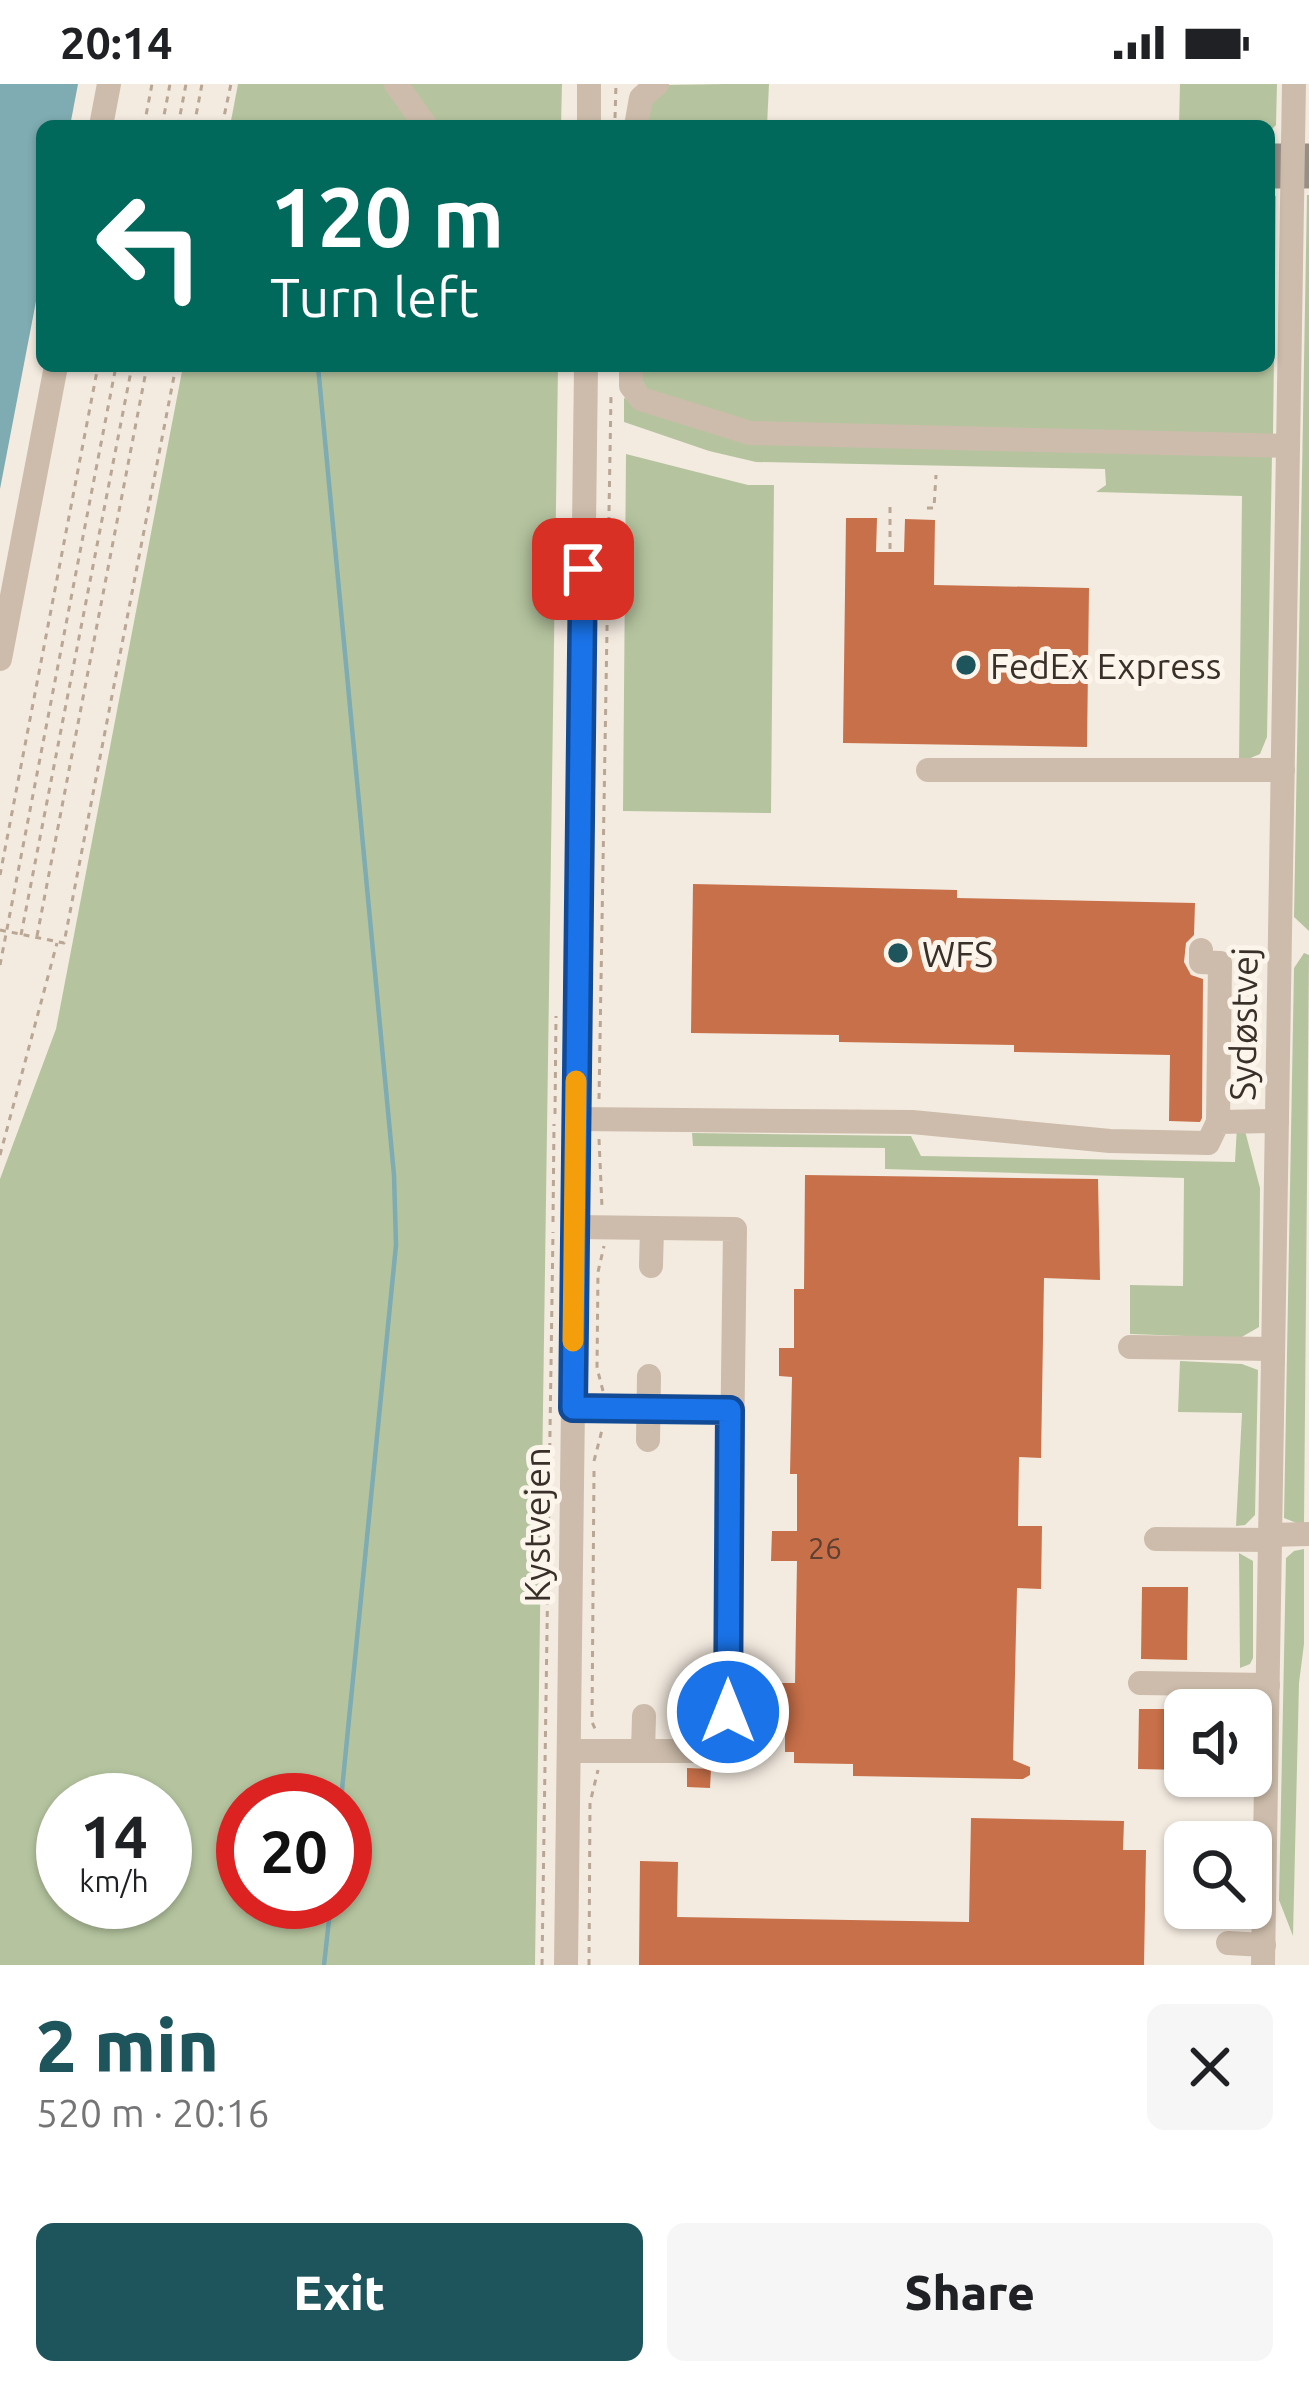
<!DOCTYPE html>
<meta charset="utf-8">
<style>
:root{--surface:#fff;--page:#f6f6f6;--text:#202124;--muted:#757577;--accent:#1e555d}
body{margin:0;font-family:Ubuntu,sans-serif;background:var(--page);color:var(--text);height:100vh;display:flex;flex-direction:column;font-size:45px;white-space:nowrap}
*{box-sizing:border-box;margin:0}
p{font-size:39px;color:var(--muted)}
.icon{flex:none;width:66px;height:66px;fill:none;stroke:currentColor;stroke-width:2;stroke-linecap:round;stroke-linejoin:round}
.map{position:relative;height:1881px;overflow:hidden}
.side{display:flex;flex-direction:column;background:var(--surface);flex:1}
.side>*{flex:none}
.hud{position:absolute;left:36px;top:36px;width:1239px;height:252px;border-radius:18px;box-shadow:0 3px 9px #0004;background:#00695c;color:#fff;overflow:hidden}
.tools{position:absolute;left:1164px;top:1605px;display:grid;gap:24px}
.tools a{display:grid;place-items:center;width:108px;height:108px;border-radius:18px;background:var(--surface);box-shadow:0 3px 9px #0004;font-size:60px}
.speed{position:absolute;left:36px;top:1689px;display:flex;gap:24px;font-size:60px;font-weight:700;text-align:center}
.speed>*{display:grid;place-content:center;width:156px;height:156px;border-radius:50%;background:var(--surface);box-shadow:0 3px 9px #0004;line-height:1}
.speed small{font-size:30px;font-weight:400}
.speed .limit{border:18px solid #d22;background:#fff;color:#111}
.pin{position:absolute;display:grid;place-items:center;width:102px;height:102px;color:#fff;margin:-51px;border-radius:24px;box-shadow:0 6px 18px #0006}
.me{position:absolute;width:132px;margin:-66px;rotate:0deg;stroke-linejoin:round;filter:drop-shadow(0 0 9px #0008)}
.turn{display:flex;align-items:center;gap:42px;height:252px;padding:0 36px;font-size:54px}
.turn .icon{width:156px;height:156px;stroke-width:2.5}
.turn b{display:block;font-size:84px;line-height:102px}
.round{display:grid;place-items:center;flex:none;width:126px;height:126px;border-radius:18px;background:var(--page)}
.headline{display:flex;align-items:center;justify-content:space-between;height:204px;padding:0 36px}
h1{font-size:72px;font-weight:800;line-height:90px;color:var(--accent)}
.button{display:flex;gap:24px;margin-top:auto;padding:24px 36px}
.button a{flex:1;height:138px;border-radius:18px;background:var(--accent);color:#fff;font-size:48px;font-weight:800;line-height:138px;text-align:center}
.button a+a{background:var(--page);color:var(--text)}
.status{display:flex;justify-content:space-between;align-items:center;height:84px;padding:0 60px;background:var(--surface);direction:ltr}
.status svg{height:33px;fill:currentColor}
.map>svg:first-child{display:block}
</style>
<div class="status"><b>20:14</b><svg viewBox="0 0 49 12"><path d="M0 12V9h3v3zM5 12V6h3v6zM10 12V3h3v9zM15 12V0h3v12zM26 1h20v11H26zM47 4h2v5h-2z"/></svg></div>
<div class="map">
<svg width="1309" height="1881" viewBox="0 0 1309 1881">
<rect width="100%" height="100%" fill="#f4ebe0"/>
<g fill="#b5c49f" fill-rule="evenodd">
<path d="M238 0H562L561 42H230Z"/>
<path d="M725 0H769L767 42H640L642 27 665 1Z"/>
<path d="M1180 0H1277L1276 41 1269 48V42H1179Z"/>
<path d="M1307 111H1309V847L1294 833Z"/>
<path d="M1269 112H1276L1273 351 771 344 648 309 636 282H1269Z"/>
<path d="M183 282H558L535 1881H0V1095L56 945ZM63 1716H165V1818H63ZM243 1716H345V1818H243Z"/>
<path d="M624 314 752 356 1272 369 1267 653 1260 670 1239 679 1242 412 1096 408 1106 401 1105 385 756 378 709 367 624 338Z"/>
<path d="M626 370 748 401H774L771 729 623 727Z"/>
<path d="M1304 869 1309 871 1304 1442 1284 1434 1294 884Z"/>
<path d="M1237 1042 1244 1043 1260 1104 1259 1243 1240 1254 1130 1250V1201L1183 1202 1184 1094 885 1085V1064L693 1062 692 1049 911 1052 921 1072 1235 1078Z"/>
<path d="M1180 1277 1242 1280 1258 1286 1255 1431 1245 1441 1236 1442 1242 1329 1178 1328Z"/>
<path d="M1304 1465V1560L1299 1599 1293 1852 1279 1816 1286 1474 1294 1467Z"/>
<path d="M1239 1469 1253 1477V1574L1250 1580 1240 1584Z"/>
</g>
<path fill="#7eacb2" d="M0 0H78L70 42H42V186L0 405Z"/>
<g fill="none" stroke-linecap="round" stroke-linejoin="round">
<g stroke="#7eacb2" stroke-width="4.5">
<path d="M318 282 394 1091 396 1161 341 1716"/>
<path d="M324 1881 331 1818"/>
</g>
<path stroke="#978e85" stroke-width="45" d="M1269 82H1309"/>
</g>
<g fill="#c87049">
<path d="M846 434H877L876 468H904L905 435 935 436 934 501 1089 504 1087 663 843 659Z"/>
<path d="M693 800 957 806V814L1195 819 1194 851 1186 859 1184 878 1191 891 1203 895 1202 1034 1200 1038 1169 1037 1170 971 1014 968V961L839 958V951L691 949Z"/>
<path d="M805 1091 1098 1095 1100 1196 1044 1194 1041 1374 1019 1373 1018 1442H1042L1041 1505 1017 1504 1013 1676 1030 1683V1691L1023 1695 853 1692V1680L794 1679V1668H785V1634L775 1633 776 1599H795L797 1477H771L772 1447H797V1390H790L792 1293 779 1292V1264H794V1205H804Z"/>
<path d="M1142 1503H1188L1187 1576 1141 1575Z"/>
<path d="M1139 1625H1184L1183 1686 1138 1685Z"/>
<path d="M687 1684 711 1685 710 1704 687 1703Z"/>
<path d="M971 1734 1124 1737 1123 1766H1146L1144 1881H639L640 1777 678 1778 677 1833 969 1838Z"/>
</g>
<g fill="none" stroke-linecap="round" stroke-linejoin="round">
<g stroke="#b9a695" stroke-width="3" stroke-dasharray="6 6" stroke-linecap="butt">
<path d="M615 34 616 0"/>
<path d="M144 42 152 0"/>
<path d="M162 42 170 0"/>
<path d="M178 42 186 0"/>
<path d="M194 42 202 0"/>
<path d="M222 42 231 0"/>
<path d="M890 423V468"/>
<path d="M927 424H934L936 391"/>
<path d="M0 791 98 282"/>
<path d="M0 846 64 859 176 282"/>
<path d="M21 851 132 282"/>
<path d="M37 852 147 282"/>
<path d="M0 881 116 282"/>
<path d="M599 1015 611 311"/>
<path d="M555 1030 556 932"/>
<path d="M599 1055 602 1123"/>
<path d="M0 1071 57 859"/>
<path d="M553 1138 554 1040"/>
<path d="M603 1307 597 1284 598 1188 604 1162"/>
<path d="M594 1377 602 1346"/>
<path d="M594 1387 592 1638 596 1647"/>
<path d="M542 1881 553 1148"/>
<path d="M589 1881 590 1719 598 1686"/>
</g>
<g stroke="#cdbcab" stroke-width="24">
<path d="M396 0 426 42"/>
<path d="M101 42 109 0"/>
<path d="M589 42V0"/>
<path d="M636 42 641 14 657 0"/>
<path d="M631 282V302L641 315 750 349 1288 362"/>
<path d="M0 575 56 282"/>
<path d="M928 686H1283"/>
<path d="M1201 866V878L1220 879 1218 1038"/>
<path d="M575 1035 912 1038 1110 1057 1208 1059 1218 1038 1277 1037"/>
<path d="M651 1182 652 1144"/>
<path d="M1130 1263 1273 1265"/>
<path d="M573 1324 730 1326"/>
<path d="M648 1356 649 1292"/>
<path d="M1270 1451 1309 1450"/>
<path d="M1156 1455 1270 1456"/>
<path d="M1140 1599 1268 1601"/>
<path d="M570 1667H728L735 1145 574 1143"/>
<path d="M643 1667 644 1632"/>
<path d="M1228 1859 1264 1861"/>
<path d="M566 1881 586 282"/>
<path d="M1263 1881 1294 0"/>
</g>
</g>
<g fill="none" stroke-linecap="round" stroke-linejoin="round">
<g stroke="#114b97" stroke-width="30">
<path id="route" d="M583 485 573 1324 730 1326 728 1628"/>
</g>
<use href="#route" stroke="#1a73e8" stroke-width="21"/>
<path stroke="#f59e0b" stroke-width="21" d="M573 1257 576 997"/>
</g>
<g fill="#1e555d" stroke="#fbf5ec" stroke-width="4.5">
<circle cx="966" cy="581" r="12"/>
<circle cx="898" cy="869" r="12"/>
</g>
<g text-anchor="middle" dominant-baseline="central" stroke-width="10" stroke-linejoin="round" paint-order="stroke">
<g font-size="30" fill="#5e4032">
<text x="825" y="1464">26</text>
</g>
<g font-size="36" fill="#3a302a" stroke="#fbf5ec" text-anchor="start">
<text x="990" y="581">FedEx Express</text>
<text x="922" y="869">WFS</text>
</g>
<g font-size="36" fill="#3a302a" stroke="#fbf5ec">
<text transform="translate(1243 940) rotate(-89)">Sydøstvej</text>
<text transform="translate(536 1441) rotate(-90)">Kystvejen</text>
</g>
</g>
</svg>
<div class="tools">
<a><svg class="icon" aria-label="sound" viewBox="0 0 24 24"><path d="M4 9h4l5-4v14l-5-4H4zM17 9q2 3 0 6"/></svg></a>
<a><svg class="icon" aria-label="search" viewBox="0 0 24 24"><circle cx="10" cy="10" r="6"/><path d="M15 15l6 6"/></svg></a>
</div>
<div class="speed"><div>14<small>km/h</small></div><div class="limit">20</div></div>
<div class="pin" style="left:583px;top:485px;background:#d93025"><svg class="icon" aria-label="arrive" viewBox="0 0 24 24"><path d="M6 21V4h12l-3 4 3 4H6"/></svg></div>
<svg class="me" style="left:728px;top:1628px" viewBox="-20 -20 40 40"><circle r="17" fill="#1a73e8" stroke="#fff" stroke-width="3"/><path d="M0-11L8 9 0 5-8 9z" fill="#fff"/></svg>
<div class="hud">
<div class="turn"><svg class="icon" aria-label="left" viewBox="0 0 24 24"><path d="M17 20v-9H6M10 6l-5 5 5 5"/></svg><div><b>120 m</b>Turn left</div></div>
</div>
</div>
<section class="side">
<div class="headline"><div><h1>2 min</h1><p>520 m · 20:16</p></div><a class="round"><svg class="icon" aria-label="close" viewBox="0 0 24 24"><path d="M6 6l12 12M18 6L6 18"/></svg></a></div>
<div class="button"><a>Exit</a><a>Share</a></div>
</section>
